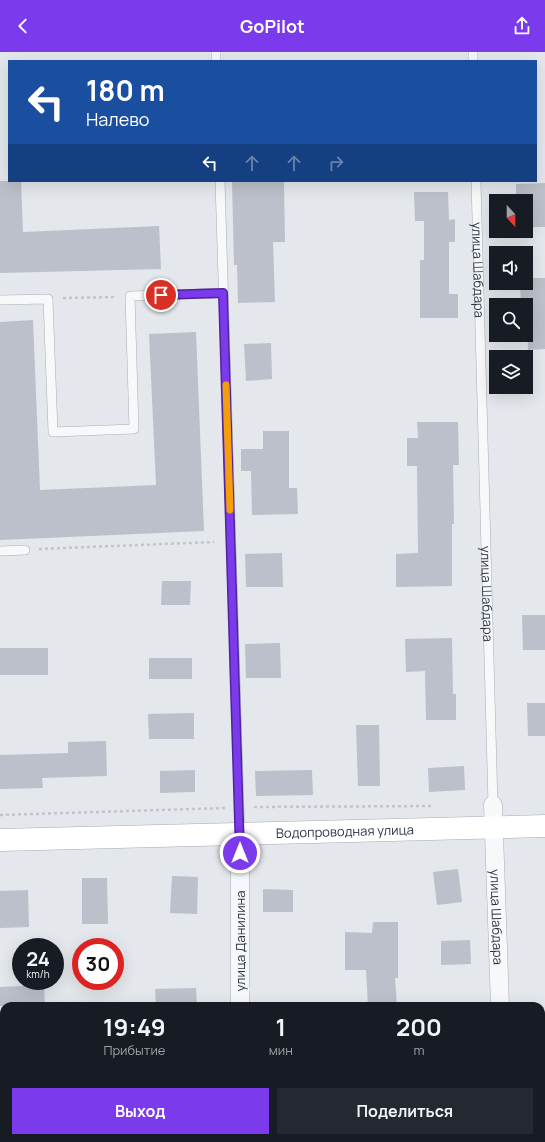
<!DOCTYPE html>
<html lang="ru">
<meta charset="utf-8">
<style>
:root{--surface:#171b24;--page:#242831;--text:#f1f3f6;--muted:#9ea1a6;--accent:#7c3aed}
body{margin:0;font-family:Manrope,sans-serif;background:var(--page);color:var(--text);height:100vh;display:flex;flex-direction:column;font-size:15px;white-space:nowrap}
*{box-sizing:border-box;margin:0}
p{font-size:13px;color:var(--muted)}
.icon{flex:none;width:22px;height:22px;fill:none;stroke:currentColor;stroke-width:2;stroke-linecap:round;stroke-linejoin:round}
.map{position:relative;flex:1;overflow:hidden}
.sheet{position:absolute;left:0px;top:950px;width:545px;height:140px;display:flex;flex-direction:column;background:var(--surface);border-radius:12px 12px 0 0;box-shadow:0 4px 16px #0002}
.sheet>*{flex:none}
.hud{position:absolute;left:8px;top:8px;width:529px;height:122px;border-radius:0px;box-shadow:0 4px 16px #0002;background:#1a4fa0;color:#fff;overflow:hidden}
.needle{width:26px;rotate:159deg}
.fabs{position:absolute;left:489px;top:142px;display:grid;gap:8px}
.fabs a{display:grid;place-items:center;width:44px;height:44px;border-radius:0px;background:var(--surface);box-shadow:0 4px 16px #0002;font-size:20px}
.speed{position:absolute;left:12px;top:886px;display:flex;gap:8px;font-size:20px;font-weight:700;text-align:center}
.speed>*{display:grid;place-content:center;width:52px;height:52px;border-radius:50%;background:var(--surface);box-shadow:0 4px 16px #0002;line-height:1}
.speed small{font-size:10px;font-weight:400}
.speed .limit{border:6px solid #d22;background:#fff;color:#111}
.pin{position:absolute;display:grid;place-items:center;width:34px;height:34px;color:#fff;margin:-17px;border:2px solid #fff;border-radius:50%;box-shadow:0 1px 4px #0007}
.me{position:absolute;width:44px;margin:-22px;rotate:0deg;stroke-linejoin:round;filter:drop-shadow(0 0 3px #0008)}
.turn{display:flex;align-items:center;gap:14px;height:84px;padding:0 12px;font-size:18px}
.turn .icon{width:52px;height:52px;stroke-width:2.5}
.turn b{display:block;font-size:28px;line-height:34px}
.lanes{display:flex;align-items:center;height:38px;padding:0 12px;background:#0003;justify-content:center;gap:20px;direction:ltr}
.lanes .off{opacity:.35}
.eta{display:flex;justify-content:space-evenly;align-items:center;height:68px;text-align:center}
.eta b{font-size:24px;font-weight:700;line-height:28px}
.button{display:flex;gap:8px;margin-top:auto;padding:8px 12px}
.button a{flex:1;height:46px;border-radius:0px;background:var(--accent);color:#fff;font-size:16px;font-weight:700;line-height:46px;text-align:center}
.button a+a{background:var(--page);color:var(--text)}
header{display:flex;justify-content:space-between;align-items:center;height:52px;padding:0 12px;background:var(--accent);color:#fff;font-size:18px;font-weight:700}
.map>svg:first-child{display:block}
</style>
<header><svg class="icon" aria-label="back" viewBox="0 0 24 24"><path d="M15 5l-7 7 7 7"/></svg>GoPilot<svg class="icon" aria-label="share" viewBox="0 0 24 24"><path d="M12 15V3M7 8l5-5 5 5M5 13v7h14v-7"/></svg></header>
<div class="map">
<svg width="545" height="1090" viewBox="0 0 545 1090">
<rect width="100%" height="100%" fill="#e4e7ec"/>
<g fill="#bbc0ca">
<path d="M0 129H21L23 180 159 174 161 217 0 221Z"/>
<path d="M232 129H284L285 190H273L275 250 238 251 237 213H234Z"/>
<path d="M545 131V175H526V149H516V132Z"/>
<path d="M414 140H448L449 168 455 167V190H449V242H458V266H420V208H424V169H415Z"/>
<path d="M526 226H545V297L528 298 526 251H521L520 231H526Z"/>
<path d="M33 268 40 438 156 433 149 282 196 280 204 479 0 488V270Z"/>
<path d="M271 291 272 327 246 329 244 292Z"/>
<path d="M417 370H458L459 413H453L454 472H452V534L396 535V502L418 501 417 414H407V386H418Z"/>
<path d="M263 379H289V436H297L298 462 252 463 251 419H241V397H263Z"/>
<path d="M282 501 283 535H246L245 502Z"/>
<path d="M162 529H191L190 553H161Z"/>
<path d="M522 563H545V598H523Z"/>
<path d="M452 586 453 642H456V668H426L425 619 406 620 405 587Z"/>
<path d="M280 591 281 626H246L245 592Z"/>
<rect x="0" y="596" width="48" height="27"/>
<rect x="149" y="606" width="43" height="21"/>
<path d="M527 651H545V684H528Z"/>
<path d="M194 661V687H149L148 662Z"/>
<path d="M356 673H379L380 734H358Z"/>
<path d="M106 689 107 724 42 726 43 736 0 737V703L68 701V690Z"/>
<path d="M464 714 465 738 429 740 428 716Z"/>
<path d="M195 718V740L160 741V719Z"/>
<path d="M312 718 313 743 256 744 255 719Z"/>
<path d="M458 817 462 850 437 853 433 820Z"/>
<path d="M172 824 198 825 197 862 170 861Z"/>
<path d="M82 826H107L108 872H82Z"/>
<path d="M263 837 293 838V860H263Z"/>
<path d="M28 838 29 875 0 876V839Z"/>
<path d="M373 870H398V926H395L397 954H368L366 918H345V880L372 881Z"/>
<path d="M470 888 471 912 441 913V889Z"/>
<path d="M44 933 45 954H0V935Z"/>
<path d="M196 936 197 954H156L155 937Z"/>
</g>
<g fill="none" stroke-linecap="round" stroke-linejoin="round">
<g stroke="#a9aeb7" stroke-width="10">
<g id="service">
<path d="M216 0V9"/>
<path d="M473 0V9"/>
<path d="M220 129 240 782"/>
<path id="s1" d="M476 129 493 753"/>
<path d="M0 248 48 247 53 380 134 377 130 244 223 241"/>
<path d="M0 499 25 498"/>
</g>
</g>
<g stroke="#a9aeb7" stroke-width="19">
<g id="minor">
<path id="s2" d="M493 753 500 954"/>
<path d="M240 782V954"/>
<path d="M241 1086V1090"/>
<path d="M504 1086V1090"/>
</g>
</g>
<g stroke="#a3abb8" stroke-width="23">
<g id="primary">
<path id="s3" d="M0 788 545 774"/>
</g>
</g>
<g stroke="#c2c5cb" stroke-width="2.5" stroke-dasharray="3 3" stroke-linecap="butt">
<path d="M63 246 116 245"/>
<path d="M39 497 214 490"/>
<path d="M254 755 433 754"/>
<path d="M0 763 225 756"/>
</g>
<use href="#service" stroke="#f7f8fa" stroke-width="9"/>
<use href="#minor" stroke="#f7f8fa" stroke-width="18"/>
<use href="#primary" stroke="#fff" stroke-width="22"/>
</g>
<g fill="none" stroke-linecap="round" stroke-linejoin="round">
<g stroke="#51269a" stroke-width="10">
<path id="route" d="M161 243 223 241 240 801"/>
</g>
<use href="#route" stroke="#7c3aed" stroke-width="7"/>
<path stroke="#f59e0b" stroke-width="7" d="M226 333 230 458"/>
</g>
<g text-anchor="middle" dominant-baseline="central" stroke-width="3.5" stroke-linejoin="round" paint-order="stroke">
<g font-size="13" fill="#2b3445" stroke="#f4f6f9">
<text stroke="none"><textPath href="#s1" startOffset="89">улица Шабдара</textPath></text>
<text stroke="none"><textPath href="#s1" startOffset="413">улица Шабдара</textPath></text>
<text stroke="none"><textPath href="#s3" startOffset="345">Водопроводная улица</textPath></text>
<text stroke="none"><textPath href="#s2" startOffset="112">улица Шабдара</textPath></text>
<text transform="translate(240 889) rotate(-90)">улица Данилина</text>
</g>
</g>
</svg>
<div class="fabs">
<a><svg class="needle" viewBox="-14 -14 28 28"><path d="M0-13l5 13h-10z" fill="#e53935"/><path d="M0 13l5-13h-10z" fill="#9ea1a6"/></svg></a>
<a><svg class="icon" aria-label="sound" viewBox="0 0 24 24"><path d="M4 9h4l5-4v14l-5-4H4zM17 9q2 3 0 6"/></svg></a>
<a><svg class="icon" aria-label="search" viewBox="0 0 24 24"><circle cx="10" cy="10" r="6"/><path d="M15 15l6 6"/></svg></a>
<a><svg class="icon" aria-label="layers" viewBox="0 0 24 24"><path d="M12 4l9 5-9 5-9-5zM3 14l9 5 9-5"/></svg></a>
</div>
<div class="speed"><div>24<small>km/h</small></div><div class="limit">30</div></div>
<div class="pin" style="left:161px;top:243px;background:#d93025"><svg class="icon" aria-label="arrive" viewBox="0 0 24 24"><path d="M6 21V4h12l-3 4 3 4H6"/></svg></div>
<svg class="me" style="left:240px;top:801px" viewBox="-20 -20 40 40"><circle r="17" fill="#7c3aed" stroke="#fff" stroke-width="3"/><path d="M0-11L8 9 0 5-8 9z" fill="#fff"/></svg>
<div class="hud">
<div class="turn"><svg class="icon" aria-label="left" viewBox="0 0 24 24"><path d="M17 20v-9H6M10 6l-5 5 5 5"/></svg><div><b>180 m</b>Налево</div></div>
<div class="lanes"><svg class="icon" aria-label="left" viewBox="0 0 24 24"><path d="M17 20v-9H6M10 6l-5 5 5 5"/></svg><svg class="icon off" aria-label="ahead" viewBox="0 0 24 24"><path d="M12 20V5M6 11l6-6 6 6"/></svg><svg class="icon off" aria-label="ahead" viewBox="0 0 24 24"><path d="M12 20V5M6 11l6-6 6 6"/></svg><svg class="icon off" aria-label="right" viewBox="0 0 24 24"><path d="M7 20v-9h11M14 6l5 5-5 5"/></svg></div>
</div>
<section class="sheet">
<div class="eta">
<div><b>19:49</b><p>Прибытие</p></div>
<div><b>1</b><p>мин</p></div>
<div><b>200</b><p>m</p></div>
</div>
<div class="button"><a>Выход</a><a>Поделиться</a></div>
</section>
</div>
